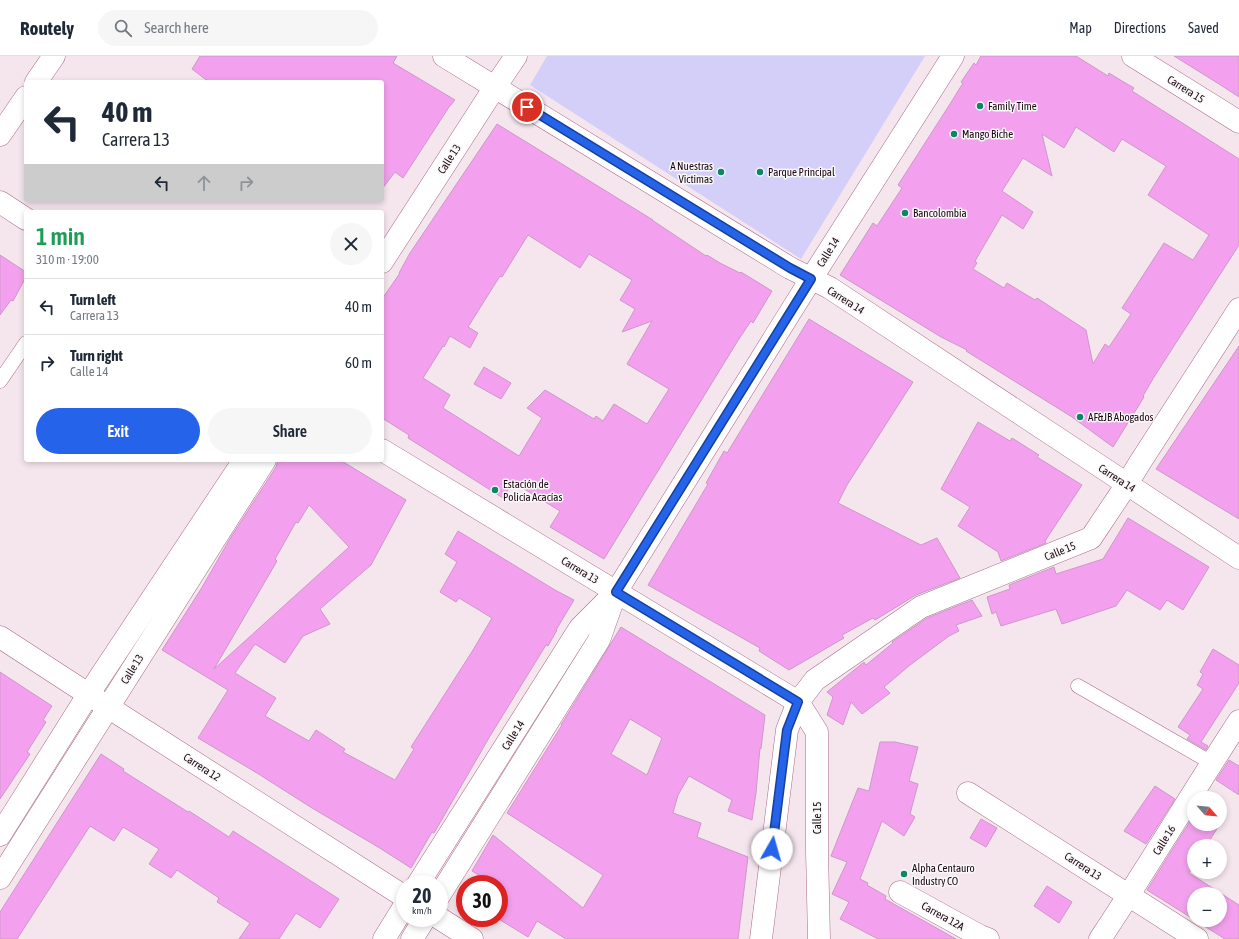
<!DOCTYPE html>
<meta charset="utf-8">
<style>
:root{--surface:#fff;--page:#f6f6f7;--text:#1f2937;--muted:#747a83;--line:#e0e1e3;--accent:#2563eb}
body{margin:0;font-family:"Asap Condensed",sans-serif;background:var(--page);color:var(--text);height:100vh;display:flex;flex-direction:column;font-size:15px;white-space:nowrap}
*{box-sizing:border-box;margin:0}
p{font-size:13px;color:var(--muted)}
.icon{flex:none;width:22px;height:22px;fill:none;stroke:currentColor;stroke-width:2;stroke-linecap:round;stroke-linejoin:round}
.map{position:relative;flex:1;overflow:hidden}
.sheet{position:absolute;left:24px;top:154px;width:360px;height:252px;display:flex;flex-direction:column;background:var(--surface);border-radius:4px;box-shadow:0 2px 6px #0003}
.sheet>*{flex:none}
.guide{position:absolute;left:24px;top:24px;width:360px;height:122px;border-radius:4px;box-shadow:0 2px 6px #0003;background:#fff;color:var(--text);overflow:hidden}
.needle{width:26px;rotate:117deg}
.controls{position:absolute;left:1187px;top:735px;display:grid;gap:8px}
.controls a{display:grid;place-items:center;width:40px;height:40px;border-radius:50%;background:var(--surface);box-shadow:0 2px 6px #0003;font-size:20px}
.speed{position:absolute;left:396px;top:819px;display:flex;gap:8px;font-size:20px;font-weight:700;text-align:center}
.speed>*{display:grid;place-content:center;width:52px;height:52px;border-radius:50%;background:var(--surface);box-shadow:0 2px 6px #0003;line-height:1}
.speed small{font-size:10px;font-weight:400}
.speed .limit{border:6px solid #d22;background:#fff;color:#111}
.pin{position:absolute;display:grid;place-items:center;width:34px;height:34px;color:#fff;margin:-17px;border:2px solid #fff;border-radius:50%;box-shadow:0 1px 4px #0007}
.me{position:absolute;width:44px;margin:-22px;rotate:7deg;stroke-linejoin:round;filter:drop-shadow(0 0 3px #0008)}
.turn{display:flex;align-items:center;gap:14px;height:84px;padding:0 12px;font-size:18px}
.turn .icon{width:52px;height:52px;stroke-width:2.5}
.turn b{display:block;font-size:28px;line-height:34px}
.lanes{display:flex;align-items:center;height:38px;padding:0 12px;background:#0003;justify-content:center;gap:20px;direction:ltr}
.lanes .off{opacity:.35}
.round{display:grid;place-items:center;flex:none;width:42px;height:42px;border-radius:21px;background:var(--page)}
.summary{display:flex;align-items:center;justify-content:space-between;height:68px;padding:0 12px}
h1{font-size:24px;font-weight:600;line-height:30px;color:#1e9e55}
.button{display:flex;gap:8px;margin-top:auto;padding:8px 12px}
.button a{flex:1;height:46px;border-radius:24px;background:var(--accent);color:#fff;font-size:16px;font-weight:600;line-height:46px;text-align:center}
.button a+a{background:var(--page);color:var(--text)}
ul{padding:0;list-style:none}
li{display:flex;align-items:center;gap:12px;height:56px;padding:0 12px;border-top:1px solid var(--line)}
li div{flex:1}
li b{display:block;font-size:15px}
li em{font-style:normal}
header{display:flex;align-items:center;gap:24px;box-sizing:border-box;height:56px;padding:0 20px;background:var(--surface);border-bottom:1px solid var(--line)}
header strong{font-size:19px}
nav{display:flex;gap:22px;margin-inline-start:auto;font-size:14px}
.search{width:280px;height:36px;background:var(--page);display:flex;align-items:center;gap:10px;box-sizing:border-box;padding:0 14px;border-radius:22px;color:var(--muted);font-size:15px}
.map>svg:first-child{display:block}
</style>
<header>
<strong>Routely</strong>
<div class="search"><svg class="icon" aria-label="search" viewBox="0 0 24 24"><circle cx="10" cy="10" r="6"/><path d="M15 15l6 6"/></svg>Search here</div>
<nav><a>Map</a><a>Directions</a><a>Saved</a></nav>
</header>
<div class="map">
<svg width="1239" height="883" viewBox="0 0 1239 883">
<rect width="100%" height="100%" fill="#f5e6ed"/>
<path fill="#d3cff9" d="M547 0H925L801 203 530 29Z"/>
<g fill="#f3a1ee" stroke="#ce97c9" fill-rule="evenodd">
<path d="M200 0H397L393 7 455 44 449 51 403 122 395 116 382 133V26H209L192 13Z"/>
<path d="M981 0H1076L1108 20 1109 17 1122 25 1134 32 1132 35 1239 103V189L1154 321 1143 340 1144 341 1113 391 1072 361 966 295 967 294 941 281 840 219 873 167 877 170 902 132 898 129 950 48 963 27 961 26 974 7 976 9ZM1076 71 1114 96 1122 83 1166 110 1148 139 1209 179 1193 204 1164 187 1122 252 1131 258 1109 291 1105 288 1093 308 1086 274 1037 242 1035 244 1007 227 1004 232 973 213 977 207 975 205 1002 159 1023 173 1033 156 1002 135 1023 102 1052 120 1042 78 1064 92Z"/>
<path d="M1174 0H1239V41L1219 28Z"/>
<path d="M497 68 653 164H652L706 200 707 199 720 207 740 217 741 216 772 235 753 267 751 265 737 286 604 503 550 471 560 455 513 426 503 442 408 382 409 379 382 362V243L400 217H399L410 197ZM528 179 580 212 589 198 632 224 620 244 635 253 622 276 652 265 627 308 669 333 647 368 614 348 603 365 596 360 594 363 545 334 527 352 542 362 519 400 443 352 450 339 423 322 443 290 444 291 450 280 470 292 478 277 468 271 500 220 502 221Z"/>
<path d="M0 199 26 216V221L13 245 11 244 0 259Z"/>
<path d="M809 263 913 326 847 429 838 447 921 489 937 482 960 522 916 539 875 564 873 562 842 579 844 582 789 614 759 595 760 592 648 529 708 428 706 427 724 395 727 397Z"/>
<path d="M1239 290V463L1156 413Z"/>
<path d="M484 311 511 327 501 343 474 328Z"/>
<path d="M978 366 1010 385 1012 382 1039 399 1037 401 1082 429 1045 485 1046 487 1001 505 998 496 958 470 970 451 941 433Z"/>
<path d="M278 404H340L406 444 371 509 320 553 330 568 303 580 285 607 255 588 235 617 276 642 265 660 309 685 316 674 345 693 343 696 395 724 414 693 411 691 473 594 492 562 459 542 456 546 440 536 457 506 445 498 458 475 555 534 574 544 556 574H557L548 590 546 589 490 680 441 765 434 777 432 776 411 812 378 791 312 752 257 717 198 682 228 634 162 594 201 533 231 481 276 411ZM309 449 349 491 214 613 277 505 275 503 296 466 298 467Z"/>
<path d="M1128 462 1209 511 1183 554 1167 544 1160 554 1127 534 1116 550 1062 568 1056 553 1001 570 996 556 992 558 987 541 1010 533 1009 529 1054 511 1056 518 1103 503Z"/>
<path d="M972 544 982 560 956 569 959 575 949 580 910 609 884 631 890 637 862 658 851 646 843 669 827 659 833 641 827 636 864 606 866 609 893 587 892 586 927 562Z"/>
<path d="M621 571 765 659 761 693 760 692 756 737 752 764 728 755 732 744 689 720 678 739 673 757 701 767 697 781 748 801 738 883H566L537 865 528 881 497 862H499V828H494L472 815 493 779 583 852 603 819 507 757 562 669H561ZM630 663 662 682 647 719 611 698Z"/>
<path d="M1213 593 1239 609V627L1201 686 1208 690 1206 694 1187 683 1190 679 1178 671 1203 633 1197 629 1203 618 1200 616Z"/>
<path d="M0 616 52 650 43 664 46 666 27 696 30 698 0 743Z"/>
<path d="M880 686H895L918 691 909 725 918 728 910 758 915 761 904 780 882 765 860 823 868 827 867 829 886 840 885 843 956 883H878L840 863 849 846 832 838 847 806 831 800 858 732 869 735Z"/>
<path d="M101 698 124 713 123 715 188 756 189 755 229 781 233 775 339 843 320 872 296 857 279 883H239L250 867 217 846 219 842 177 814 171 822 149 808 159 793 123 771 114 785 90 770 17 883H0V856Z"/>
<path d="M1229 704 1239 710V739L1216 724Z"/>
<path d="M1155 730 1175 743 1146 788 1124 775Z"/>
<path d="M1194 759V768H1220L1206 790H1194V808L1189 817 1239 849V883H1225L1147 834ZM1194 838H1220V864H1194Z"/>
<path d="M981 763 997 772 986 791 970 782Z"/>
<path d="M1047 830 1072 846 1059 867 1034 850Z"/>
</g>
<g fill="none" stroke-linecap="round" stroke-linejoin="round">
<g stroke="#ac6a8b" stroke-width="15">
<g id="service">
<path d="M0 325 26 287"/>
<path d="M1078 630 1212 707"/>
</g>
</g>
<g stroke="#ac6a8b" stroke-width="23">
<g id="minor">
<path d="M36 26 54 0"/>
<path d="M0 79 26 41"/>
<path d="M0 146 26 163"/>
<path d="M382 206 495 31"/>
<path d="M382 394 798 646 817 676V795L819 883"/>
<path d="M0 581 108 651 405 841"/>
<path d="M968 737 1197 883"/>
<path d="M0 779 88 639 244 404"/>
<path d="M0 822 265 404"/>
<path d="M418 828 580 572 611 541"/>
<path d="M900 836 980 880 988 883"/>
<path d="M439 840 599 584 616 536 811 223"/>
<path d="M439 862 472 883"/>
<path d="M384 883 405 849"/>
<path d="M412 883 425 862"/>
<path d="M761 883 787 674 798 646 815 624 921 551 1091 482 1127 428 1239 502"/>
<path d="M1100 883C1148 811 1192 737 1239 665"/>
</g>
</g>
<g stroke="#ac6a8b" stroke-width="23">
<g id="tertiary">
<path d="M444 0 790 212 830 232 1127 428 1139 408 1239 253"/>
<path d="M1133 0 1239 66"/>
<path d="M495 31 516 0"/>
<path d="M811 223 953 0"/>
</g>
</g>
<use href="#service" stroke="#fff" stroke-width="14"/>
<use href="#minor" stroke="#fff" stroke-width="22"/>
<use href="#tertiary" stroke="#fff" stroke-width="22"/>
</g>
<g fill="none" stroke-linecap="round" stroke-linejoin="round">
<g stroke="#184099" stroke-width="10">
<path id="route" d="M527 51 790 212 811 223 616 536 798 646 787 674 772 793"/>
</g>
<use href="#route" stroke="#2563eb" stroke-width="7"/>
</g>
<g fill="#0c8667" stroke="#f8f8f8" stroke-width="1.5">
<circle cx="980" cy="50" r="4"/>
<circle cx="954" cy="78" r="4"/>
<circle cx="721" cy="116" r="4"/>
<circle cx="760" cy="116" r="4"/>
<circle cx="905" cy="157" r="4"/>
<circle cx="1080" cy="361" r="4"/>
<circle cx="495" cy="434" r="4"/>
<circle cx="904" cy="818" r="4"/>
</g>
<g text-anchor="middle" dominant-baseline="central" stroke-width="3" stroke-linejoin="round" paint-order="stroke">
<g font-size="11" fill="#1b0410" stroke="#f8f8f8">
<text transform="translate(1186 33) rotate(32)">Carrera 15</text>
<text transform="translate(449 103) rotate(-57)">Calle 13</text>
<text transform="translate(828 196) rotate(-58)">Calle 14</text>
<text transform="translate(846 244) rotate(32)">Carrera 14</text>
<text transform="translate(1117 422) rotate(33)">Carrera 14</text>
<text transform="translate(1060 495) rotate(-22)">Calle 15</text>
<text transform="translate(580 514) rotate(31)">Carrera 13</text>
<text transform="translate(132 613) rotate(-58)">Calle 13</text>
<text transform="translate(513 679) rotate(-58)">Calle 14</text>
<text transform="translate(202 711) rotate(33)">Carrera 12</text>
<text transform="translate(817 762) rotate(-90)">Calle 15</text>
<text transform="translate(1164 784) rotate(-58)">Calle 16</text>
<text transform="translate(1083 810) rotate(33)">Carrera 13</text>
<text transform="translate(943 860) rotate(29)">Carrera 12A</text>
</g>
<g font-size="11" fill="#1b0410" stroke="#f8f8f8" text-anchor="start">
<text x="988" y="50">Family Time</text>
<text x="962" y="78">Mango Biche</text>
<text x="713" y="110" text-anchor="end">A Nuestras<tspan x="713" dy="13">Victimas</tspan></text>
<text x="768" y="116">Parque Principal</text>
<text x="913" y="157">Bancolombia</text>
<text x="1088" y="361">AF&amp;JB Abogados</text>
<text x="503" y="428">Estación de<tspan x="503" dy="13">Policía Acacías</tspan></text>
<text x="912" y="812">Alpha Centauro<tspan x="912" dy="13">Industry CO</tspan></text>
</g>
</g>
</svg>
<div class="controls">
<a><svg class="needle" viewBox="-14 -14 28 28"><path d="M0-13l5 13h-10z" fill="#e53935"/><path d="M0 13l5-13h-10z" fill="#747a83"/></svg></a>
<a>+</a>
<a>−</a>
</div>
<div class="speed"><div>20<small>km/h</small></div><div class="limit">30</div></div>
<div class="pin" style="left:527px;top:51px;background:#d93025"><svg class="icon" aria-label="arrive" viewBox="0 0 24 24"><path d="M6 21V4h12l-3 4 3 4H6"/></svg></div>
<svg class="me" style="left:772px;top:793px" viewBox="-20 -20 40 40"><circle r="19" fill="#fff"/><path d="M0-13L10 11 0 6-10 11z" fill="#2563eb"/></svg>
<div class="guide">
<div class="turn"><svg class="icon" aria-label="left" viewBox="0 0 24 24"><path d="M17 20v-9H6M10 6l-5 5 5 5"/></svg><div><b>40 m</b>Carrera 13</div></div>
<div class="lanes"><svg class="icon" aria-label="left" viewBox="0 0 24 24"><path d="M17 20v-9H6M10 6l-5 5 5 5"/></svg><svg class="icon off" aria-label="ahead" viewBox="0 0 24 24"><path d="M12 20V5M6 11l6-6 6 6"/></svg><svg class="icon off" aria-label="right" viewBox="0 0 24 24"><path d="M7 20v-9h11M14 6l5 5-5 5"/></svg></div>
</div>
<section class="sheet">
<div class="summary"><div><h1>1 min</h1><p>310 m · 19:00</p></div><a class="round"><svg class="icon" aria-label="close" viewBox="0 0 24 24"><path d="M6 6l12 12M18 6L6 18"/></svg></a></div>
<ul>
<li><svg class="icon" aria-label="left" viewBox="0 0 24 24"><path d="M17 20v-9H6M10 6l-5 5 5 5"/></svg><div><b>Turn left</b><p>Carrera 13</p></div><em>40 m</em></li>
<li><svg class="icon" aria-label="right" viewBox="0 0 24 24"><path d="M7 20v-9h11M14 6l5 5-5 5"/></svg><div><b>Turn right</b><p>Calle 14</p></div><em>60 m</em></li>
</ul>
<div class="button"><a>Exit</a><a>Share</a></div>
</section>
</div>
